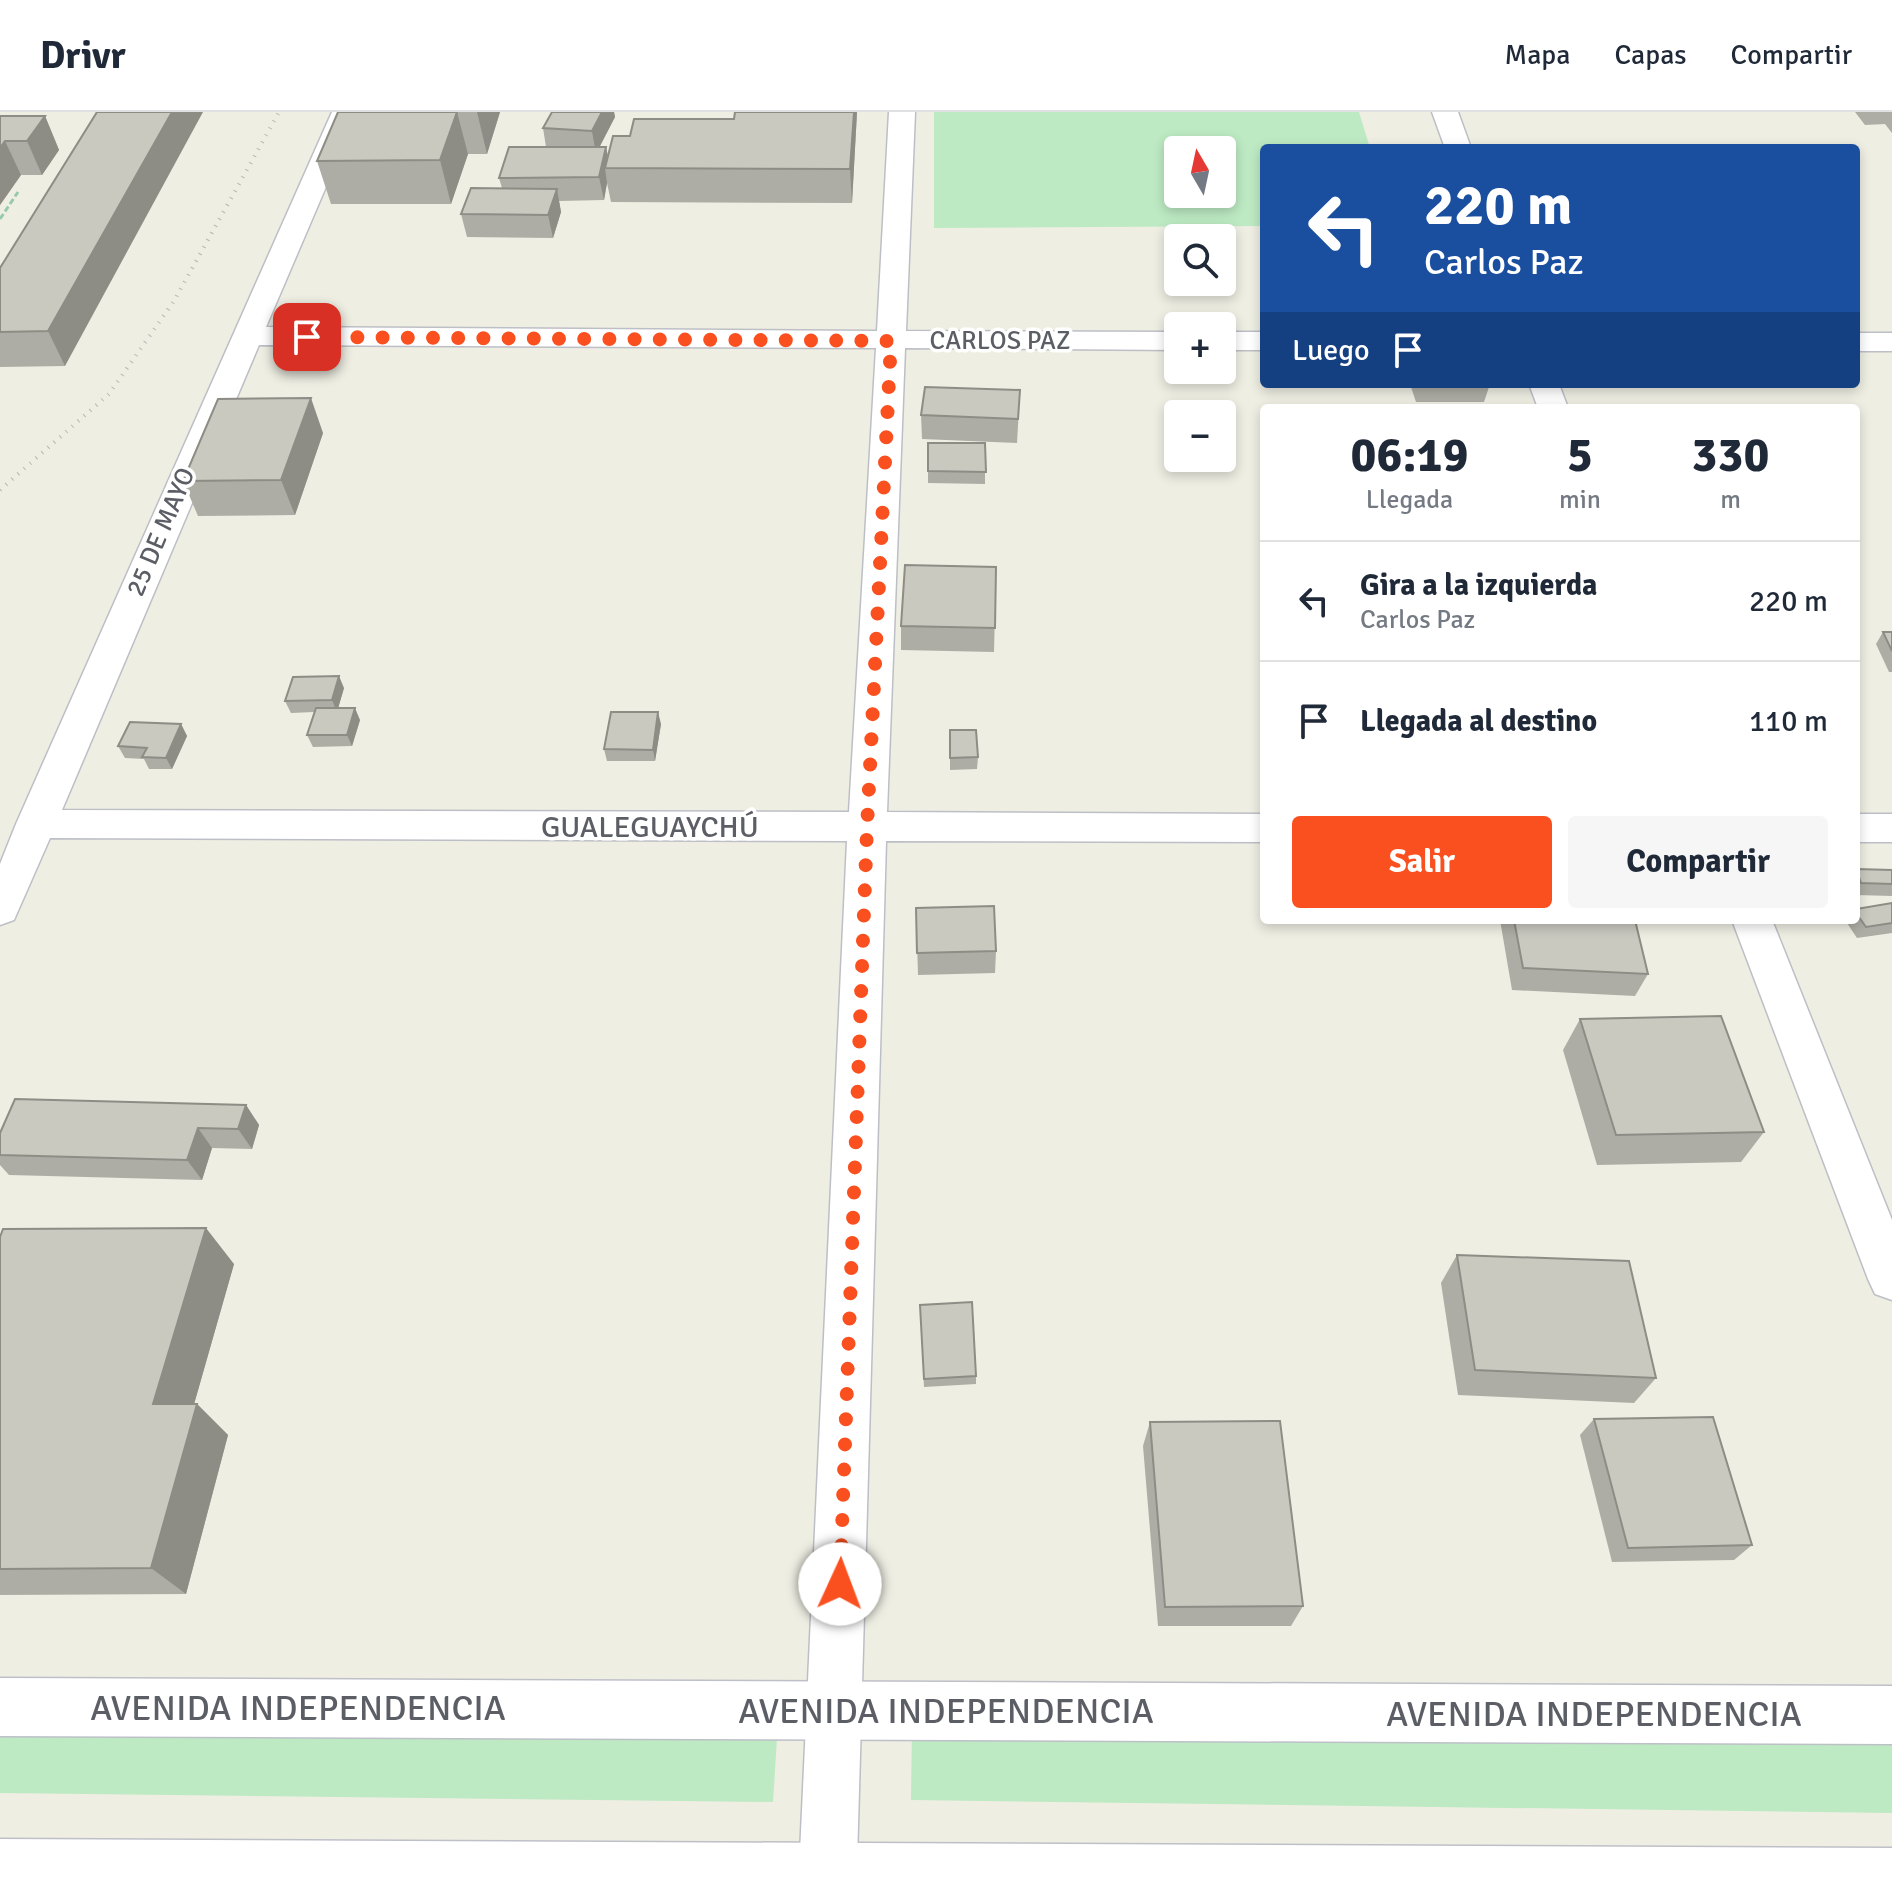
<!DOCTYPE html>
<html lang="es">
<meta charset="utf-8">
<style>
:root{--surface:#fff;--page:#f6f6f7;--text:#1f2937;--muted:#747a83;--line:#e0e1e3;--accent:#fa4f1e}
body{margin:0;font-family:Signika,sans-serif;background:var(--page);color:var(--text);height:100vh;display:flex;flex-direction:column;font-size:30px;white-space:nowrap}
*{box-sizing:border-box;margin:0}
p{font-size:26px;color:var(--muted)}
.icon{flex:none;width:44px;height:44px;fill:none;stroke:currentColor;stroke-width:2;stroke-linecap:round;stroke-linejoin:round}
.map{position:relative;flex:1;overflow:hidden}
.drawer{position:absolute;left:1260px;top:292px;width:600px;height:520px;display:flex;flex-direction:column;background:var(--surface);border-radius:8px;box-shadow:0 4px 12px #0003}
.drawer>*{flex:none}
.top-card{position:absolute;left:1260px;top:32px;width:600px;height:244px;border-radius:8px;box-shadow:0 4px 12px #0003;background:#1a4fa0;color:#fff;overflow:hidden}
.needle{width:52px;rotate:351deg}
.controls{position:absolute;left:1164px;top:24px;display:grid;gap:16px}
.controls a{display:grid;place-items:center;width:72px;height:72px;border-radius:8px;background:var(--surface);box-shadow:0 4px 12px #0003;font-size:40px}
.pin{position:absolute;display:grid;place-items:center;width:68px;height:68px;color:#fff;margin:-34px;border-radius:16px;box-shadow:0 4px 12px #0006}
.me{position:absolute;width:88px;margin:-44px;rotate:2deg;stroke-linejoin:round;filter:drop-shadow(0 0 6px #0008)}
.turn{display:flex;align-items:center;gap:28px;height:168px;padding:0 32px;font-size:36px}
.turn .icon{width:104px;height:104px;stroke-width:2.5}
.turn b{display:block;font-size:56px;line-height:68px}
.then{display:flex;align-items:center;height:76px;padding:0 32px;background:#0003;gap:16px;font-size:30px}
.eta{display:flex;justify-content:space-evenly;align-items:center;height:136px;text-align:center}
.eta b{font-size:48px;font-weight:800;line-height:56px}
.primary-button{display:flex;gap:16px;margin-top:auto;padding:16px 32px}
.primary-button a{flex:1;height:92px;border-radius:8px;background:var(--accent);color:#fff;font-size:32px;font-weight:800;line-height:92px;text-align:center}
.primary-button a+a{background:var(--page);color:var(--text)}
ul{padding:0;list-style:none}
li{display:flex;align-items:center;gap:24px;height:120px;padding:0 32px;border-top:2px solid var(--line)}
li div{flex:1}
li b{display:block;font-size:30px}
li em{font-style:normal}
header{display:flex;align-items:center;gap:48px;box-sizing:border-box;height:112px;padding:0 40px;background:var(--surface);border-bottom:2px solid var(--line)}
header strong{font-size:38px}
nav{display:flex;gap:44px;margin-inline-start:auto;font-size:28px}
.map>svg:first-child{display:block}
</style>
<header>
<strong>Drivr</strong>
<nav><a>Mapa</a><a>Capas</a><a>Compartir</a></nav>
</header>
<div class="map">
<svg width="1892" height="1784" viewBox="0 0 1892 1784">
<rect width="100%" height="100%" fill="#efeee3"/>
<g fill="#bdeac3" fill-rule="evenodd">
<path d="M934 0H1359L1370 36H1264V114L934 116ZM1178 38H1222V82H1178Z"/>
<path d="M912 1615 1892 1627V1701L911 1688Z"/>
<path d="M0 1617 777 1626 773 1690 0 1681Z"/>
</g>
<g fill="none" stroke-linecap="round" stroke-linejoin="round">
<g stroke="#bdbfc6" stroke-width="3">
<g id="street">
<path d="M332 0H358L266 215 877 219 889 0H915L906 219 1178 220V238L905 236 887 700 1264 702V730L886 729 856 1784H798L847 729 50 726 14 808 0 813V752L16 712ZM259 233 876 236 849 700 62 698Z"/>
<path d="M1432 0H1458L1471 36H1445Z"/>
<rect x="1222" y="220" width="42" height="18"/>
<rect x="1856" y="221" width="36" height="18"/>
<path d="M1529 272H1559L1568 296H1538Z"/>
<rect x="1856" y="702" width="36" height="28"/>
<path d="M1732 808H1772L1892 1108V1188L1875 1182 1868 1167Z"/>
</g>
</g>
<g stroke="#bec0c8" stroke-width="3">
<g id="secondary">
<path d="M0 1566 1892 1574V1632L0 1624Z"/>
<path d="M0 1727 1892 1736V1784H0Z"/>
</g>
</g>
<path stroke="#95cbac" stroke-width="3" stroke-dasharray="6 3" stroke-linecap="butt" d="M0 107 18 80"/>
<use href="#street" fill="#fff" fill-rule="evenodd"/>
<use href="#secondary" fill="#fff" fill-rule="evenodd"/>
<path stroke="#b7b7b8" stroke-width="4" stroke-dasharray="1 7" stroke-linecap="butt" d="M0 378 109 282 174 189 279 0"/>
</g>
<g fill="#aeada5">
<path d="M97 0 65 254 0 255V156Z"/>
<path d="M338 0H500L487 42H468L451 92H331L317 49Z"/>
<path d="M552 0H614L615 5 599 35H606L608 44 630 24 734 7 857 0 852 91 611 90 607 71 604 88 559 89 561 100 553 126 467 125 461 102 502 76 499 66 546 35 543 16Z"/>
<path d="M1855 0H1892V21L1885 12 1865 13Z"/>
<path d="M0 4H45L59 38 42 63H21L0 93Z"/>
<path d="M1410 272H1490L1484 290H1416Z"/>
<path d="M1020 278 1017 331 922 327 921 303Z"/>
<path d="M323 321 295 403 198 404 183 369Z"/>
<path d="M928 331H985V372L928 371Z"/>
<path d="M996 455 994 540 901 538V514Z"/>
<path d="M1883 520H1892V560H1889L1876 532Z"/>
<path d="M344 576 338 596 360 608 352 634 313 635 307 623 314 600 291 601 285 589Z"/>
<path d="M181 612 187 624 172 657H149L144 647 125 646 118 634Z"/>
<path d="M661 612 655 649H607L604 637Z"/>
<path d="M950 618 978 645 977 657 950 658Z"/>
<path d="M1856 757 1892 758V784L1856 783Z"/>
<path d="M1892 791V821L1857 826 1845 808H1856V797Z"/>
<path d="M916 796 996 839 995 861 918 863Z"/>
<path d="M1500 808H1635L1648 862 1635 884 1512 878Z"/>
<path d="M1580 907 1764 1020 1741 1050 1597 1053 1563 938Z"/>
<path d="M246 993 259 1013 252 1037 212 1036 202 1068 9 1063 0 1053V1021Z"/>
<path d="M0 1125 234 1152 194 1292H197L228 1323 186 1482 0 1483Z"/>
<path d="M1457 1143 1656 1266 1634 1291 1458 1283 1441 1171Z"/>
<path d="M920 1193 976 1264V1272L924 1275Z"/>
<path d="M1594 1307 1752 1433 1734 1448 1612 1450 1580 1323Z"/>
<path d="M1150 1310 1303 1494 1291 1514H1158L1143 1334Z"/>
</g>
<g fill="#8d8d86">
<path d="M172 0H203L65 254 48 219Z"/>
<path d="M457 0 468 42 451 92 440 48Z"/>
<path d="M477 0H500L487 42Z"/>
<path d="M602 0H614L615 5 596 42 592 19Z"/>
<path d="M854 0H857L852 91 850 57Z"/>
<path d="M45 4 59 38 42 63 27 29Z"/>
<path d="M5 29 21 63 0 93V36Z"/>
<path d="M606 35 610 56H605L607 71 604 88 599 65Z"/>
<path d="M557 77 561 100 553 126 548 103Z"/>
<path d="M311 286 323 321 295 403 281 368Z"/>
<path d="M339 564 344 576 337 600 332 588Z"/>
<path d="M355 596 360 608 352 634 347 623Z"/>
<path d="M658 600 661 612 655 649 653 638Z"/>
<path d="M181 612 187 624 172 657 166 646Z"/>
<path d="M246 993 259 1013 252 1037 238 1017Z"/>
<path d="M198 1016 212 1036 202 1068 187 1048Z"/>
<path d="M206 1116 234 1152 185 1324 153 1292Z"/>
<path d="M197 1292 228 1323 186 1482 151 1456Z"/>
</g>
<g fill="#cac9c0" stroke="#8d8d86" stroke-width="2">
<path d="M97 0H172L48 219 0 220V156Z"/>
<path d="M338 0H457L440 48 317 49Z"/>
<path d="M552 0H602L592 19 543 16Z"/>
<path d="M735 0H854L850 57 605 56 613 24H630L634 7H734Z"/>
<path d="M0 4H45L27 29H5L0 36Z"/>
<path d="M509 35H606L599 65 499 66Z"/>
<path d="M471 76 557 77 548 103 461 102Z"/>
<path d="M925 275 1020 278 1018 307 921 303Z"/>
<path d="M311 286 281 368 183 369 218 287Z"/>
<path d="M928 331H985L986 360 928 359Z"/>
<path d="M905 453 996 455 995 516 901 514Z"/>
<path d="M1883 520H1892V539Z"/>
<path d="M339 564 332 588 285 589 293 565Z"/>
<path d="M316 596H355L347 623H307Z"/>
<path d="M611 600H658L653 638 604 637Z"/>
<path d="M130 610 181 612 166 646 142 645 147 636 118 634Z"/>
<path d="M950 618H976L978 645 950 646Z"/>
<path d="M1856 757 1892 758V772L1861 771Z"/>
<path d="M1892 791V811L1866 815 1856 801V797Z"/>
<path d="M994 794 996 839 917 841 916 796Z"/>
<path d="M1514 808H1635L1648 862 1523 856Z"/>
<path d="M1721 904 1764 1020 1616 1023 1580 907Z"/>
<path d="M15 987 246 993 238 1017 198 1016 187 1048 0 1043V1021Z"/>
<path d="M206 1116 153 1292H197L151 1456 0 1457V1125L3 1117Z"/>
<path d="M1457 1143 1629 1149 1656 1266 1475 1258Z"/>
<path d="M972 1190 976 1264 924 1267 920 1193Z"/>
<path d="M1713 1305 1752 1433 1628 1436 1594 1307Z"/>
<path d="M1280 1309 1303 1494 1165 1495 1150 1310Z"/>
</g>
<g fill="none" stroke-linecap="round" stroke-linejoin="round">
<path stroke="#fa4f1e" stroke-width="14" stroke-dasharray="0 25.2" d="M307 225 891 229 867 716 840 1472"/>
</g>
<g text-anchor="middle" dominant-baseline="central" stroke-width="7" stroke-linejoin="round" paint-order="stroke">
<g font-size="26" fill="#5b5e65" stroke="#fff">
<text x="1000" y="229">CARLOS PAZ</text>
<text transform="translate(161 420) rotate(-67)">25 DE MAYO</text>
</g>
<g font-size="30" fill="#5b5e65" stroke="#fff">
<text x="650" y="715">GUALEGUAYCHÚ</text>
</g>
<g font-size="36" fill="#5b5e65" stroke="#fff">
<text x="298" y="1596">AVENIDA INDEPENDENCIA</text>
<text x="946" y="1599">AVENIDA INDEPENDENCIA</text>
<text x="1594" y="1602">AVENIDA INDEPENDENCIA</text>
</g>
</g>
</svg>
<div class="controls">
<a><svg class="needle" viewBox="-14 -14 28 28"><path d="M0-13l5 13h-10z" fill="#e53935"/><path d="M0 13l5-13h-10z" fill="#747a83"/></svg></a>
<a><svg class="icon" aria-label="search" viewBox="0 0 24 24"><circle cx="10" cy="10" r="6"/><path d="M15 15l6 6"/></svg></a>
<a>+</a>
<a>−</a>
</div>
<div class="pin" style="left:307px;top:225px;background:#d93025"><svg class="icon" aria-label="arrive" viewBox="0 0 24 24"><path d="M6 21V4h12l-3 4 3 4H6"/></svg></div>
<svg class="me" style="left:840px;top:1472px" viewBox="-20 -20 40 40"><circle r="19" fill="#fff"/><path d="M0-13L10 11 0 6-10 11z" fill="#fa4f1e"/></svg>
<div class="top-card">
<div class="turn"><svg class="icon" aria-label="left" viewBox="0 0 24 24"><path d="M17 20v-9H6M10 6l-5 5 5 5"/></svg><div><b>220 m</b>Carlos Paz</div></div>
<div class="then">Luego<svg class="icon" aria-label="arrive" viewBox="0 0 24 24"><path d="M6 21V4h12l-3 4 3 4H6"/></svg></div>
</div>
<section class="drawer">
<div class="eta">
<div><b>06:19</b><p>Llegada</p></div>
<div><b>5</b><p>min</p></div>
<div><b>330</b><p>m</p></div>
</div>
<ul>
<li><svg class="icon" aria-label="left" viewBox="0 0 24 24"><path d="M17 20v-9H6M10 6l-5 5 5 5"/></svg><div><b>Gira a la izquierda</b><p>Carlos Paz</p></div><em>220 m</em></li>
<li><svg class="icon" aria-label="arrive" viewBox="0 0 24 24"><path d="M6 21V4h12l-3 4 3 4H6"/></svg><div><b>Llegada al destino</b></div><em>110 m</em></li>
</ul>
<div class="primary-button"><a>Salir</a><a>Compartir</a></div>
</section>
</div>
